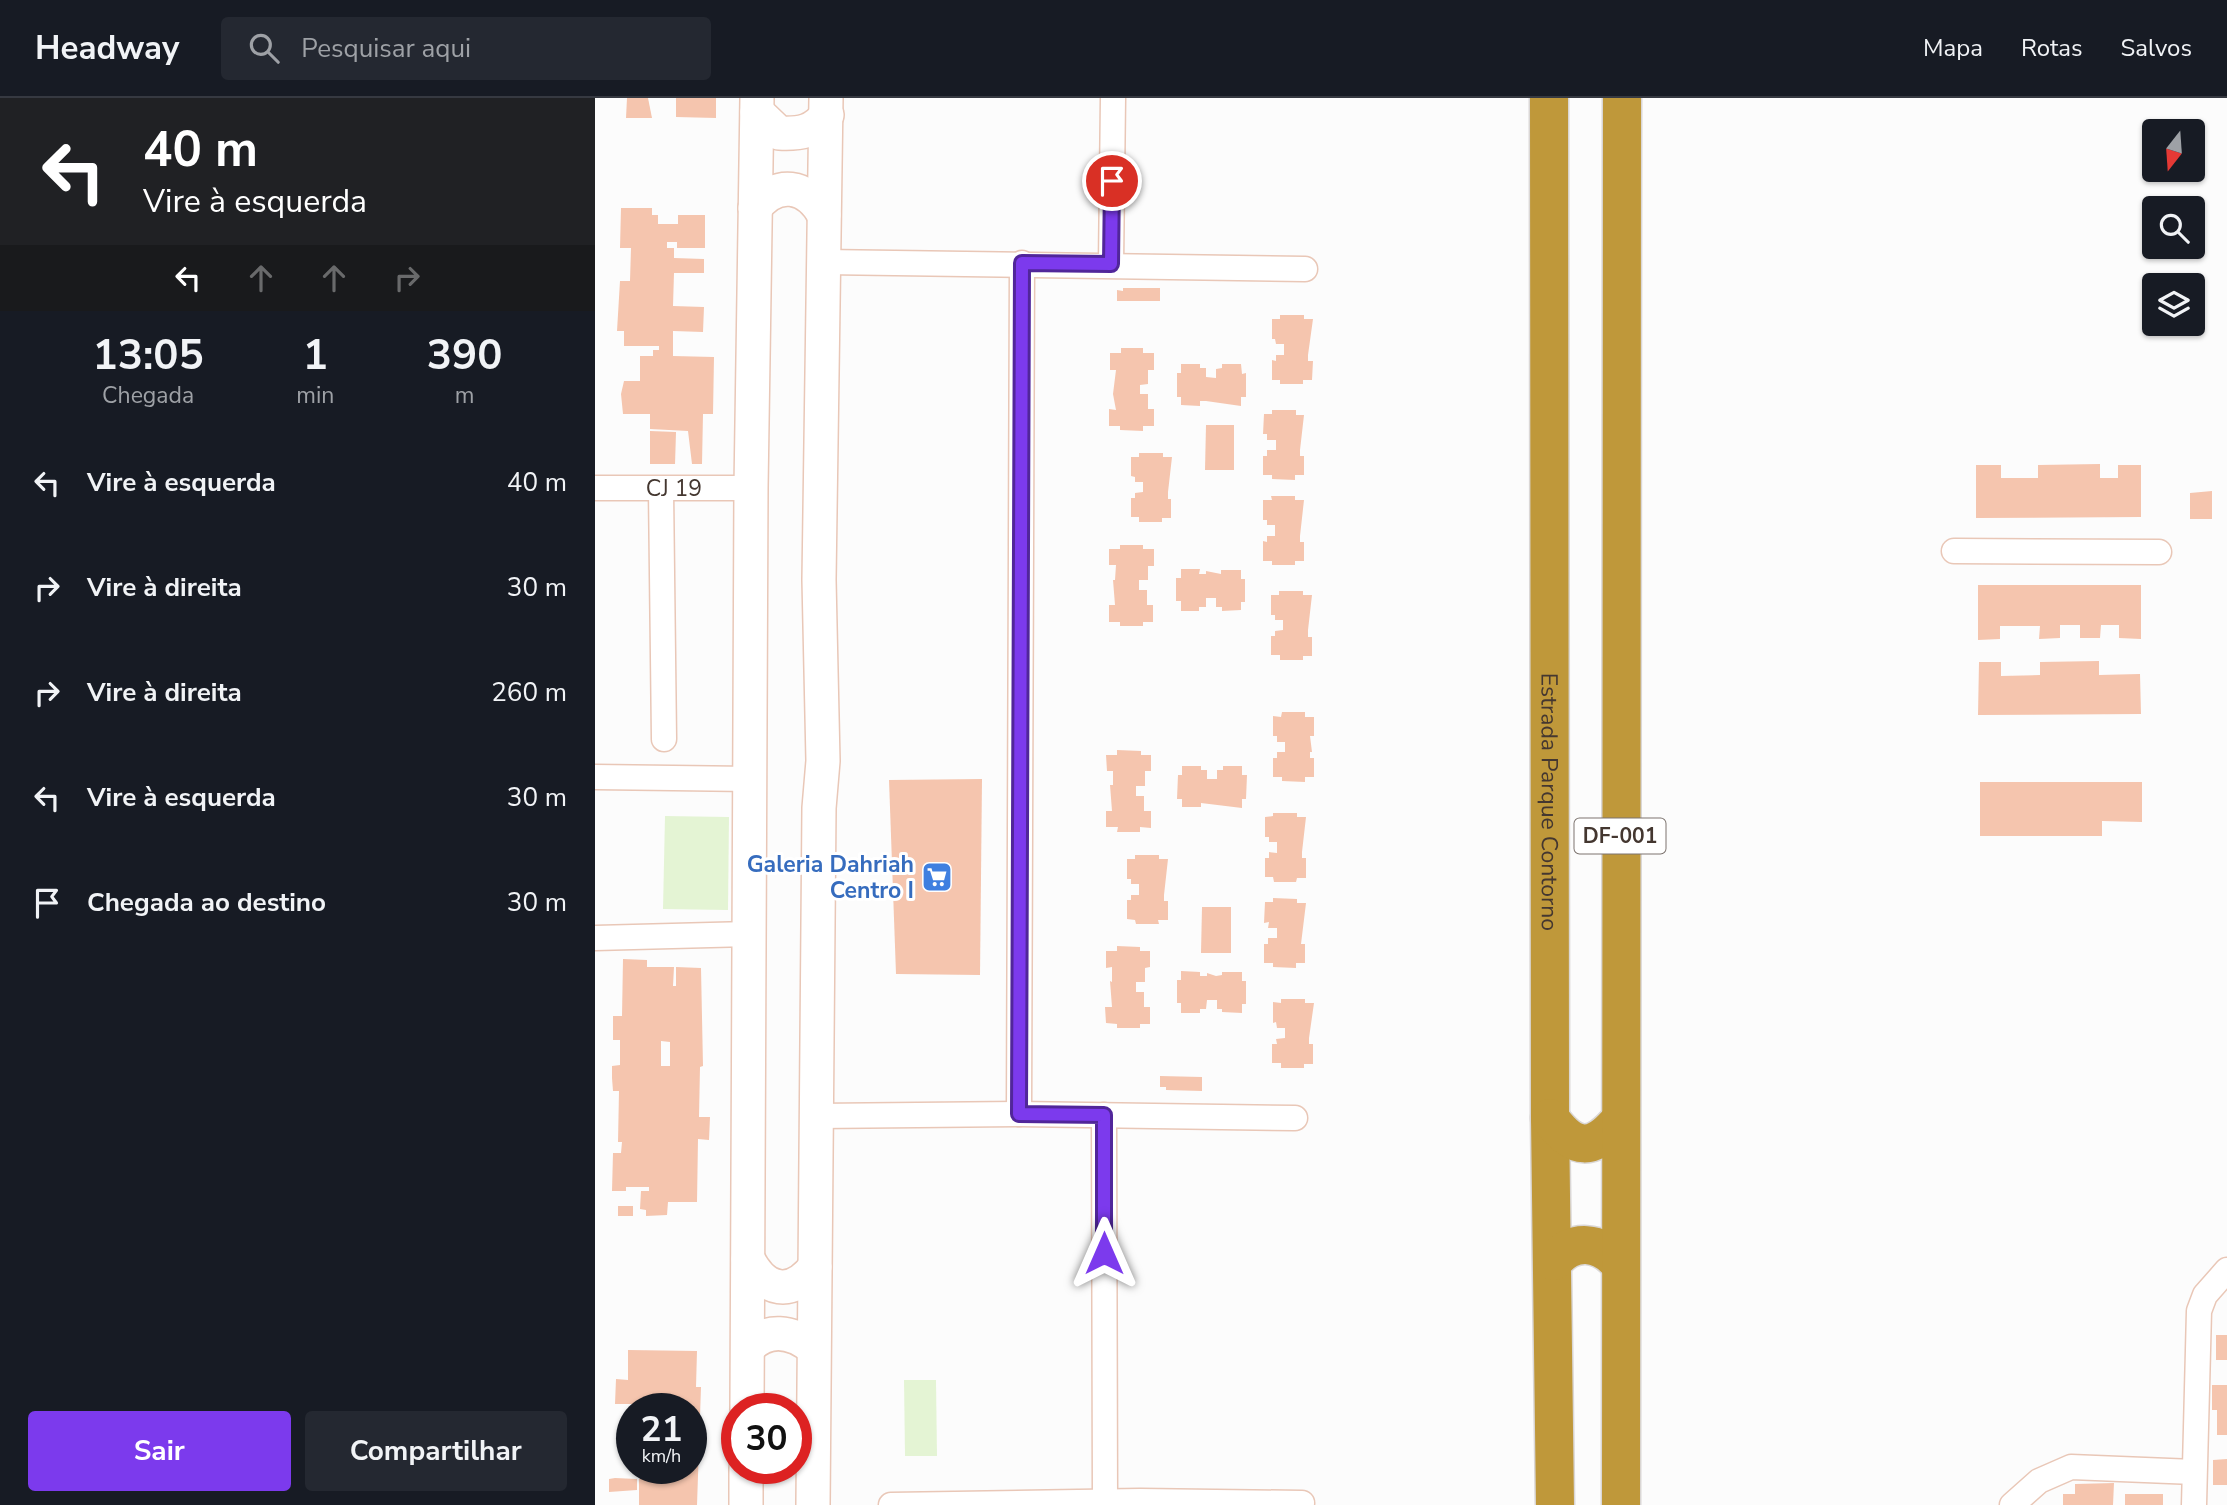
<!DOCTYPE html>
<html lang="pt">
<meta charset="utf-8">
<style>
:root{--surface:#171b24;--page:#242831;--text:#f1f3f6;--muted:#9ea1a6;--line:#363941;--accent:#7c3aed}
body{margin:0;font-family:"Nunito Sans",sans-serif;background:var(--page);color:var(--text);height:100vh;display:flex;flex-direction:column;font-size:26px;white-space:nowrap}
*{box-sizing:border-box;margin:0}
p{font-size:23px;color:var(--muted)}
.icon{flex:none;width:38px;height:38px;fill:none;stroke:currentColor;stroke-width:2;stroke-linecap:round;stroke-linejoin:round}
.map{position:relative;flex:1;overflow:hidden}
.drawer{display:flex;flex-direction:column;background:var(--surface);width:595px}
.drawer>*{flex:none}
.top-card{background:#202124;color:#fff;overflow:hidden}
.needle{width:46px;rotate:197deg}
.tools{position:absolute;left:1547px;top:21px;display:grid;gap:14px}
.tools a{display:grid;place-items:center;width:63px;height:63px;border-radius:7px;background:var(--surface);box-shadow:0 2px 5px #0004;font-size:35px}
.speed{position:absolute;left:21px;top:1295px;display:flex;gap:14px;font-size:35px;font-weight:700;text-align:center}
.speed>*{display:grid;place-content:center;width:91px;height:91px;border-radius:50%;background:var(--surface);box-shadow:0 2px 5px #0004;line-height:1}
.speed small{font-size:18px;font-weight:400}
.speed .limit{border:10px solid #d22;background:#fff;color:#111}
.pin{position:absolute;display:grid;place-items:center;width:60px;height:60px;color:#fff;margin:-30px;border:4px solid #fff;border-radius:50%;box-shadow:0 2px 7px #0007}
.me{position:absolute;width:77px;margin:-38px;rotate:0deg;stroke-linejoin:round;filter:drop-shadow(0 0 5px #0008)}
.turn{display:flex;align-items:center;gap:24px;height:147px;padding:0 28px;font-size:32px}
.turn .icon{width:91px;height:91px;stroke-width:2.5}
.turn b{display:block;font-size:49px;line-height:60px}
.lanes{display:flex;align-items:center;height:66px;padding:0 28px;background:#0003;justify-content:center;gap:35px;direction:ltr}
.lanes .off{opacity:.35}
.eta{display:flex;justify-content:space-evenly;align-items:center;height:119px;text-align:center}
.eta b{font-size:42px;font-weight:700;line-height:49px}
.button{display:flex;gap:14px;margin-top:auto;padding:14px 28px}
.button a{flex:1;height:80px;border-radius:7px;background:var(--accent);color:#fff;font-size:28px;font-weight:700;line-height:80px;text-align:center}
.button a+a{background:var(--page);color:var(--text)}
ul{padding:0;list-style:none}
li{display:flex;align-items:center;gap:21px;height:105px;padding:0 28px}
li div{flex:1}
li b{display:block;font-size:26px}
li em{font-style:normal}
header{display:flex;align-items:center;gap:42px;box-sizing:border-box;height:98px;padding:0 35px;background:var(--surface);border-bottom:2px solid var(--line)}
header strong{font-size:33px}
nav{display:flex;gap:38px;margin-inline-start:auto;font-size:24px}
.search{width:490px;height:63px;background:var(--page);display:flex;align-items:center;gap:18px;box-sizing:border-box;padding:0 24px;border-radius:7px;color:var(--muted);font-size:26px}
main{display:flex;flex:1;min-height:0}
.map>svg:first-child{display:block}
</style>
<header>
<strong>Headway</strong>
<div class="search"><svg class="icon" aria-label="search" viewBox="0 0 24 24"><circle cx="10" cy="10" r="6"/><path d="M15 15l6 6"/></svg>Pesquisar aqui</div>
<nav><a>Mapa</a><a>Rotas</a><a>Salvos</a></nav>
</header>
<main>
<section class="drawer">
<div class="top-card">
<div class="turn"><svg class="icon" aria-label="left" viewBox="0 0 24 24"><path d="M17 20v-9H6M10 6l-5 5 5 5"/></svg><div><b>40 m</b>Vire à esquerda</div></div>
<div class="lanes"><svg class="icon" aria-label="left" viewBox="0 0 24 24"><path d="M17 20v-9H6M10 6l-5 5 5 5"/></svg><svg class="icon off" aria-label="ahead" viewBox="0 0 24 24"><path d="M12 20V5M6 11l6-6 6 6"/></svg><svg class="icon off" aria-label="ahead" viewBox="0 0 24 24"><path d="M12 20V5M6 11l6-6 6 6"/></svg><svg class="icon off" aria-label="right" viewBox="0 0 24 24"><path d="M7 20v-9h11M14 6l5 5-5 5"/></svg></div>
</div>
<div class="eta">
<div><b>13:05</b><p>Chegada</p></div>
<div><b>1</b><p>min</p></div>
<div><b>390</b><p>m</p></div>
</div>
<ul>
<li><svg class="icon" aria-label="left" viewBox="0 0 24 24"><path d="M17 20v-9H6M10 6l-5 5 5 5"/></svg><div><b>Vire à esquerda</b></div><em>40 m</em></li>
<li><svg class="icon" aria-label="right" viewBox="0 0 24 24"><path d="M7 20v-9h11M14 6l5 5-5 5"/></svg><div><b>Vire à direita</b></div><em>30 m</em></li>
<li><svg class="icon" aria-label="right" viewBox="0 0 24 24"><path d="M7 20v-9h11M14 6l5 5-5 5"/></svg><div><b>Vire à direita</b></div><em>260 m</em></li>
<li><svg class="icon" aria-label="left" viewBox="0 0 24 24"><path d="M17 20v-9H6M10 6l-5 5 5 5"/></svg><div><b>Vire à esquerda</b></div><em>30 m</em></li>
<li><svg class="icon" aria-label="arrive" viewBox="0 0 24 24"><path d="M6 21V4h12l-3 4 3 4H6"/></svg><div><b>Chegada ao destino</b></div><em>30 m</em></li>
</ul>
<div class="button"><a>Sair</a><a>Compartilhar</a></div>
</section>
<div class="map">
<svg width="1632" height="1407" viewBox="0 0 1632 1407">
<rect width="100%" height="100%" fill="#fcfcfc"/>
<g fill="#e4f4d4">
<path d="M70 718 134 719 133 812 68 811Z"/>
<path d="M309 1282H341L342 1358H310Z"/>
</g>
<g fill="#f5c5ae" fill-rule="evenodd">
<path d="M32 0H53L57 20H31Z"/>
<path d="M81 0H121V20L81 19Z"/>
<path d="M26 110H57V117H63V126H83V117H110V150H82V144H72V150H79V160L109 161V175H79L78 208 109 209 108 234 78 233V258L119 259 118 316H108L107 366H97L93 333 55 331V316H28L26 296 29 283H45V258H58V252H64V248H29V233H22L25 183H35L36 150H25Z"/>
<path d="M528 190H565V203H522V192L528 193Z"/>
<path d="M685 217H709V221H718L713 257V263H718L717 282H708V286H685V282H677V262L681 263V257H689V246H681L680 241H677V221H685Z"/>
<path d="M526 250H548V255H559V272H553V286L545 287V296H553V311H559V328H548V333L525 332V328H514V311L521 312 518 296 521 272H515V255H526Z"/>
<path d="M586 266H605V270H611V279L621 280V271L627 270V266H646L647 276 651 275V299H646V308L611 303H605V308L586 307V299H582V275H586Z"/>
<path d="M677 312H701V317H709L705 352V358H709V377H700V382L677 381V377H668V358H672V352H681V342H672V336H668L669 316H677Z"/>
<path d="M611 327H639V372H610Z"/>
<path d="M55 333 81 334 80 366H55Z"/>
<path d="M544 355H568V359H577L573 394V401H576V420H567V424H544V419H536V400H540V395L548 394V384H540V379L536 378V359H544Z"/>
<path d="M1505 366V380H1523V367H1546V419L1381 420V367H1406V380H1443V367Z"/>
<path d="M1617 393V421H1595V395Z"/>
<path d="M676 398H700V402H709L705 438V444H709V463H700V467H677V463H668V443L672 444V438H680V427H672V422H668V402H677Z"/>
<path d="M525 447H548V451H559V468H553V482H544V492H552V507H558V524H548V528H525V524H514V507H520L518 482H520L521 467H514V451H525Z"/>
<path d="M586 471H605L604 476H611V473L626 476V472H646V481H650V504H646V512L627 513V509H621V500H611V509H604V513H586V503H581V480H586Z"/>
<path d="M1383 487H1546V541L1524 540V527H1506L1505 540H1485V527H1465V540L1444 541 1445 528H1405V541L1383 542Z"/>
<path d="M684 493H708V497H717L713 532V539H717V558H708V562H685V557H676V538H680V533L688 532V522H680V517H676V497H684Z"/>
<path d="M1504 563V577L1545 576 1546 616 1383 617 1384 564H1406V578L1445 577V564Z"/>
<path d="M687 614H710V619H719V638H715L717 654H715V660H719V679H710V684L687 683V679H678V660H682V654H690V644H682V638H678V618L686 619Z"/>
<path d="M522 652 546 653V657H556V673H550V688H541V698H549V713H556V730L545 729V734H522L523 729H511V713H517L515 687H518V673H512L511 657H522Z"/>
<path d="M587 668H606V672H612V681H622V672H628V668H647V677H652L651 701H647V710L606 705V709H587V701H582L583 677H587Z"/>
<path d="M387 681 385 877 301 876 294 682Z"/>
<path d="M1385 684H1547V724L1507 723V738H1385Z"/>
<path d="M678 715H702V719H711L707 754V760H711V780H702L701 784H679L678 779H670V760H674V754L682 755V744H674V739H670V719L678 718Z"/>
<path d="M540 757H564V761H573L569 797V803H573V822H563L564 826H541L540 822 532 821V802H536V797H544V786H536V781H532V761H540Z"/>
<path d="M678 800 702 801V805H711L706 846H710V865H701V870L678 869V865H669V846H673V840H682V830H673L674 824 669 825 670 804H678Z"/>
<path d="M607 809H636V855H606Z"/>
<path d="M522 848 545 849V853H555V869L550 870V884H541V894H549V909H555V926H545V930H522V926L511 925 510 909H517L515 883 517 884V869L511 870V853H522Z"/>
<path d="M28 861 52 862V869H79L78 888H81V869L106 870 108 968 105 969 104 1019H115L114 1042 103 1041 102 1104H73L72 1117 51 1118V1112L45 1111 46 1093H54V1089H31V1093H17L18 1055H26L27 1044H23L24 993H18L17 980V968L25 967V942H18V918H27ZM66 943 75 944V968H66Z"/>
<path d="M586 873 605 874V878H612V875L621 878 627 877V874H647V883H651V906H647V915L627 914V911H622V902H612L611 911H605V915H586V905H582V882H586Z"/>
<path d="M686 901H710V905H719L714 940V946H718V966H709V970H686V965H677V946H682L681 941 690 940V930H682L681 924 678 925V904L686 905Z"/>
<path d="M565 978 607 979V993L571 992V989H565Z"/>
<rect x="23" y="1108" width="15" height="10"/>
<rect x="1621" y="1237" width="11" height="25"/>
<path d="M33 1252 102 1253 101 1289H106L102 1407H44V1381H48V1370H96V1311H70V1306H66V1311H40V1306H20L21 1281 33 1282Z"/>
<path d="M1617 1287H1632V1337H1622V1312H1617Z"/>
<path d="M1632 1361V1387H1618V1362Z"/>
<path d="M20 1380 42 1381V1392L14 1394V1381Z"/>
<path d="M1519 1385 1518 1407H1468V1396H1480V1386Z"/>
<rect x="1530" y="1396" width="38" height="11"/>
</g>
<g fill="none" stroke-linecap="round" stroke-linejoin="round">
<g stroke="#e9c7b7" stroke-width="27">
<g id="street">
<path d="M229 164 710 171"/>
<path d="M516 166 518 0"/>
<path id="s1" d="M0 390H156"/>
<path d="M66 392 69 641"/>
<path d="M1359 453 1564 454"/>
<path d="M0 679 156 681"/>
<path d="M0 840 154 836"/>
<path d="M424 1016 427 165"/>
<path d="M509 1017 510 1403"/>
<path d="M222 1018 424 1016 700 1020"/>
<path d="M296 1407 545 1403 707 1405"/>
<path d="M1417 1407 1444 1383 1476 1369 1599 1374"/>
<path d="M1599 1407 1604 1213 1610 1197 1632 1172"/>
</g>
</g>
<g stroke="#e9c7b7" stroke-width="36">
<g id="secondary">
<path d="M162 14 184 35C206 36 218 34 232 17"/>
<path d="M160 110C181 82 212 86 229 117"/>
<path d="M153 1161C170 1194 196 1199 220 1169"/>
<path d="M153 1250C172 1229 197 1233 218 1250"/>
<path d="M152 1311 156 390 162 0"/>
<path d="M151 1407V1370"/>
<path d="M218 1407 224 710 228 663 224 482 231 0"/>
</g>
</g>
<g stroke="#dad7d6" stroke-width="41">
<g id="highway">
<path id="s2" d="M954 0 955 1020 960 1407"/>
<path d="M955 1020C979 1053 998 1054 1025 1022"/>
<path d="M959 1163C978 1140 1005 1143 1024 1165"/>
<path d="M1026 1407 1027 0"/>
</g>
</g>
<use href="#street" stroke="#fff" stroke-width="24"/>
<use href="#secondary" stroke="#fff" stroke-width="33"/>
<use href="#highway" stroke="#bf983a" stroke-width="38"/>
</g>
<g fill="none" stroke-linecap="round" stroke-linejoin="round">
<g stroke="#51269a" stroke-width="18">
<path id="route" d="M509 1155V1017L424 1016 427 165 516 166 517 83"/>
</g>
<use href="#route" stroke="#7c3aed" stroke-width="12"/>
</g>
<defs>
<g id="supermarket-square" transform="scale(1.575)"><rect x="-9" y="-9" width="18" height="18" rx="4" fill="#3f7fe0" stroke="#fff"/><path d="M-6-5.5h2.5l.6 2H6L4.5 2H-2.5L-4.4-4H-6ZM-1.5 3.2a1.3 1.3 0 1 0 .1 0ZM3 3.2a1.3 1.3 0 1 0 .1 0Z" fill="#fff"/></g>
</defs>
<g fill-rule="evenodd">
<use href="#supermarket-square" x="342" y="779"/>
</g>
<g text-anchor="middle" dominant-baseline="central" stroke-width="6" stroke-linejoin="round" paint-order="stroke">
<rect fill="#fff" stroke="#7c736e" stroke-width="2" x="979.5" y="720.5" width="91" height="35" rx="5"/>
<g font-size="21" font-weight="bold" fill="#443730">
<text x="1025" y="738">DF-001</text>
</g>
<g font-size="23" fill="#443730" stroke="#fff">
<text stroke="none"><textPath href="#s1" startOffset="79">CJ 19</textPath></text>
<text stroke="none"><textPath href="#s2" startOffset="704">Estrada Parque Contorno</textPath></text>
</g>
<g font-size="23" font-weight="bold" fill="#366cbe" stroke="#fff" text-anchor="end">
<text x="319" y="766">Galeria Dahriah<tspan x="319" dy="26">Centro I</tspan></text>
</g>
</g>
</svg>
<div class="tools">
<a><svg class="needle" viewBox="-14 -14 28 28"><path d="M0-13l5 13h-10z" fill="#e53935"/><path d="M0 13l5-13h-10z" fill="#9ea1a6"/></svg></a>
<a><svg class="icon" aria-label="search" viewBox="0 0 24 24"><circle cx="10" cy="10" r="6"/><path d="M15 15l6 6"/></svg></a>
<a><svg class="icon" aria-label="layers" viewBox="0 0 24 24"><path d="M12 4l9 5-9 5-9-5zM3 14l9 5 9-5"/></svg></a>
</div>
<div class="speed"><div>21<small>km/h</small></div><div class="limit">30</div></div>
<div class="pin" style="left:517px;top:83px;background:#d93025"><svg class="icon" aria-label="arrive" viewBox="0 0 24 24"><path d="M6 21V4h12l-3 4 3 4H6"/></svg></div>
<svg class="me" style="left:509px;top:1155px" viewBox="-20 -20 40 40"><path d="M0-17L14 15 0 8-14 15z" fill="#7c3aed" stroke="#fff" stroke-width="4"/></svg>
</div>
</main>
